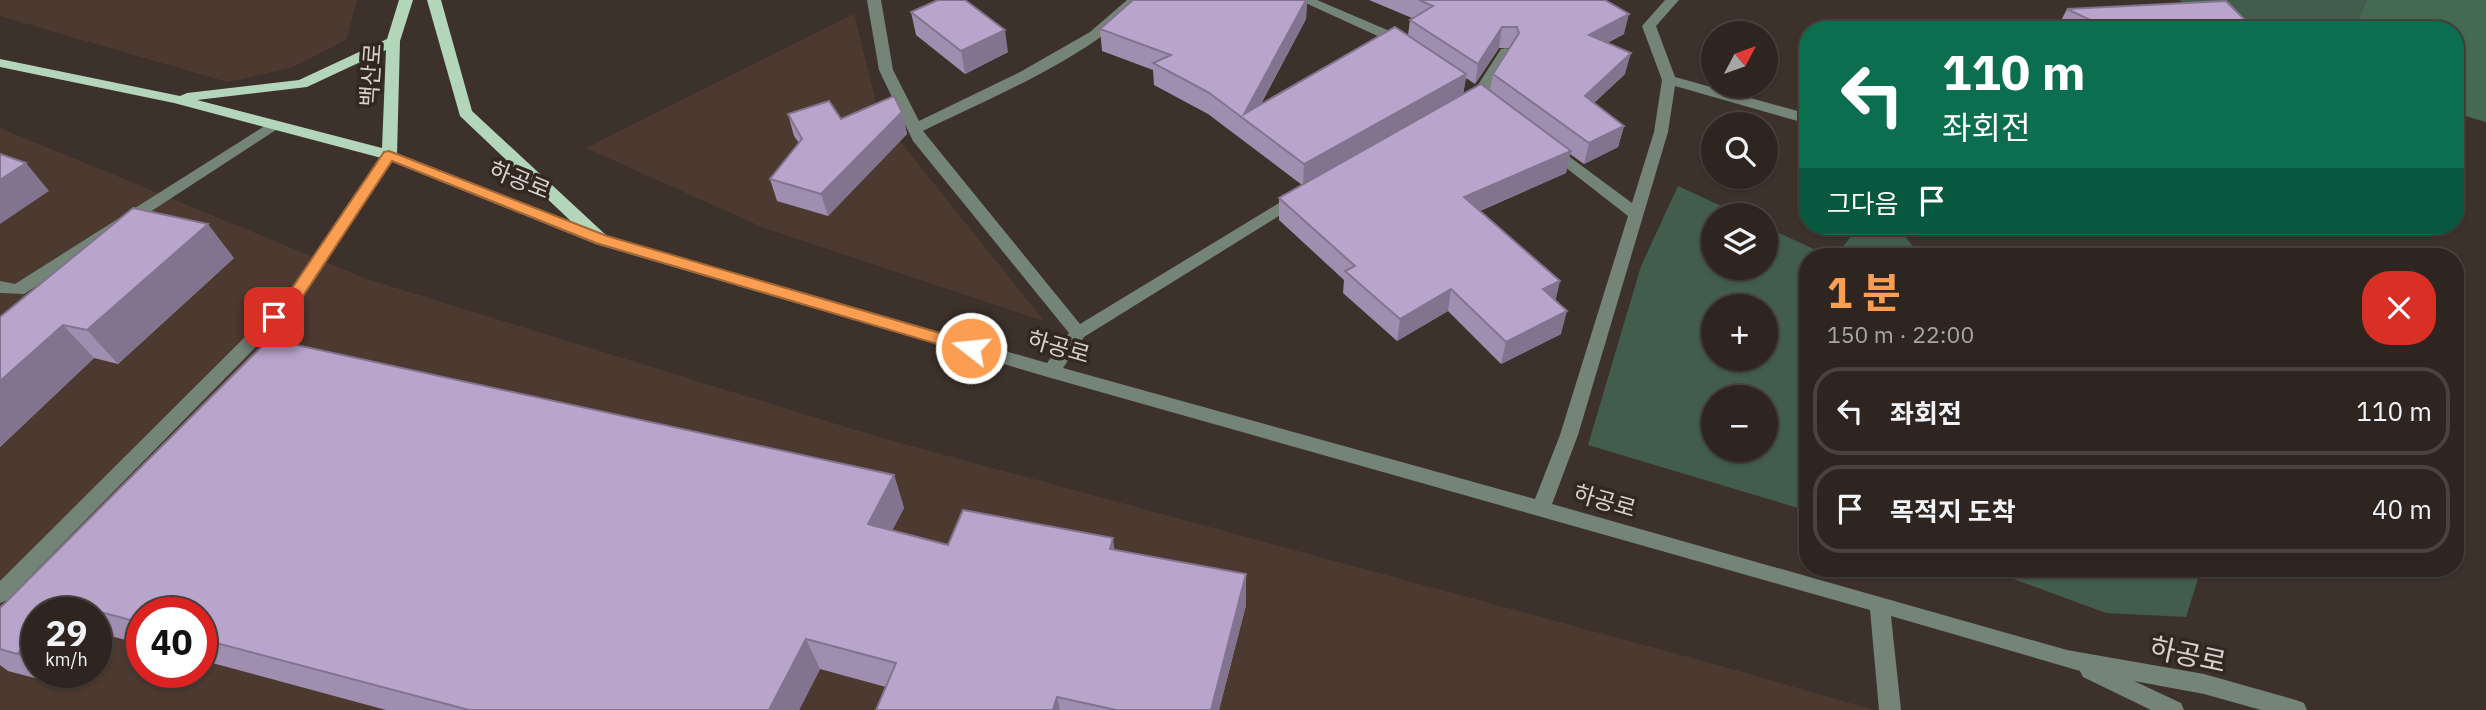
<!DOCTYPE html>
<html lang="ko">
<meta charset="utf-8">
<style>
:root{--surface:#2e2520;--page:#362d29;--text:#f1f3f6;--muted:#a7a5a5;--line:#49423e;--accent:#fb9e52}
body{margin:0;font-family:"IBM Plex Sans","Noto Sans KR",sans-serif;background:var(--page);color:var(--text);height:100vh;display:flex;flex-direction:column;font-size:26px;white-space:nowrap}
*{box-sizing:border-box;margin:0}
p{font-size:23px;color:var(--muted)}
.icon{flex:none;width:38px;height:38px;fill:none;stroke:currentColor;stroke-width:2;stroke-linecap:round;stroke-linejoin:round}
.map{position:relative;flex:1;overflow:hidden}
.side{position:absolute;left:1799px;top:248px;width:665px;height:329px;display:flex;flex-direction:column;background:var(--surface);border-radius:28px;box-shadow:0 2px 5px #0004,0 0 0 2px var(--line)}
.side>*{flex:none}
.top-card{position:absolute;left:1799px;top:21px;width:665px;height:214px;border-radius:28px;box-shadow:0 2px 5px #0004,0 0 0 2px var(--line);background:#0b6e4f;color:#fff;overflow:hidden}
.needle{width:46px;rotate:49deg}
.controls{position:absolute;left:1701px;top:21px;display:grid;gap:14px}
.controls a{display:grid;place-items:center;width:77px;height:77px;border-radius:50%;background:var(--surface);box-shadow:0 2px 5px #0004,0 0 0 2px var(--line);font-size:35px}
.speed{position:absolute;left:21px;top:597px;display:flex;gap:14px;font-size:35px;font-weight:700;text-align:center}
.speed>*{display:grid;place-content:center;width:91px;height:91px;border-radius:50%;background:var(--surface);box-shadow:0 2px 5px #0004,0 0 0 2px var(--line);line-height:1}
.speed small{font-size:18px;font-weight:400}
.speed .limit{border:10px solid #d22;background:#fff;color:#111}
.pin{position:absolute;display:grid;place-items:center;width:60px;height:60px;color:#fff;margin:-30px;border-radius:14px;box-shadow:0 4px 10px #0006}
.me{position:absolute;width:77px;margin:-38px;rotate:286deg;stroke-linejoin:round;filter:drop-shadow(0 0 5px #0008)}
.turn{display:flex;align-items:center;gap:24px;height:147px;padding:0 28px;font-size:32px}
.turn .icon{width:91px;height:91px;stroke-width:2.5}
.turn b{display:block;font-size:49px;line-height:60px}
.then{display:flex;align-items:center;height:66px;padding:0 28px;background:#0003;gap:14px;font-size:26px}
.round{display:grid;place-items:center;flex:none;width:74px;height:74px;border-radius:28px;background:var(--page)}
.headline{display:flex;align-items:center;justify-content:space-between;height:119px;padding:0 28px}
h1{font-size:42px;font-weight:700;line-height:52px;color:var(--accent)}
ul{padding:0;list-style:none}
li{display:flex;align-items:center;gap:21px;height:88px;margin:0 14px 10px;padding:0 14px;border:4px solid var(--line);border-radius:28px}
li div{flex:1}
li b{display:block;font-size:26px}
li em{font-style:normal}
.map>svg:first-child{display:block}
</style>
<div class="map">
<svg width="2486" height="710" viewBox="0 0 2486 710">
<rect width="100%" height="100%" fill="#3d312b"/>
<g fill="#4c3930" fill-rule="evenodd">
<path d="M0 0H357L346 40 291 68 227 82 0 16Z"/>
<path d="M854 14 879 115 1044 321 762 227 586 148Z"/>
<path d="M0 128 367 279 875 436 1721 666 1874 710H0ZM37 612H96V672H37ZM142 612H201V672H142Z"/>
</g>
<g fill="#425d4b" fill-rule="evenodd">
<path d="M2179 0H2367L2353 30H2230Z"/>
<path d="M1678 186 1741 215H1713V268H1766V227L1831 257H1808V511L1588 445 1641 266ZM1713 306H1766V359H1713ZM1713 397H1766V450H1713Z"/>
<path d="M1858 226H1897L1921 257H1836Z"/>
<path d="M1986 569H2201L2186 617 2106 613Z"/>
</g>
<path fill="#446b52" d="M2367 0H2486V122L2455 113V30H2353Z"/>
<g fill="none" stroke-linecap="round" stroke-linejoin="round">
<g fill="#748477" fill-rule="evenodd">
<path d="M867 0H881L893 70 919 121 1020 72 1090 32 1127 0H1142C1096 55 988 99 923 131L1080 324 1294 194H1306L1308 198 1084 337 1063 368 1535 499 1560 435 1628 216 1542 149 1545 146H1555L1632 203 1654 132 1662 80 1642 26 1665 0H1679L1656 26 1675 77 1801 112 1808 110V120L1801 122 1675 86 1668 132 1578 435 1552 504 2067 650 2204 674 2296 700 2304 703 2307 710H2261L2204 694 2134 681 2181 703 2184 710H2151L2083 677 2080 671 1891 616 1901 710H1879L1870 610 1051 378 595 244 392 162 300 302 7 600 0 603V581L288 294 384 152 389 150 607 236 1047 363 1069 333 913 141 879 70Z"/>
<path d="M1299 0H1317L1392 32 1408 45 1406 48H1396L1382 38Z"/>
<path d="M1983 24 1988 25 1989 30H1974Z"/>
<path d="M1506 48 1513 52C1503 68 1487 109 1465 104L1463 101 1472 94 1501 49Z"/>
<path d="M274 120 281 125 279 128 24 294 0 293V281L15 284Z"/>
</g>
<g fill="#b3d5ba" fill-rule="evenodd">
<path d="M399 0H413L400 41 397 155 389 160 174 103 0 67V59L180 96 187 93 299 80 387 39ZM386 50 382 148 197 100 307 87Z"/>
<path d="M427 0H441L472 111 607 236 609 240 607 244H595L460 116Z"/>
</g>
</g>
<g fill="#9f8eaf" fill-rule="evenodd">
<path d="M1133 0H1307L1306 19 1261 104 1408 35 1410 20 1412 18 1369 0H1605L1624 34 1607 43 1625 74 1594 103 1624 126 1618 147 1584 164 1570 154 1566 173 1480 211 1556 301 1561 334 1501 364 1448 311 1397 341 1343 293 1344 280 1279 220V198L1302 185 1208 114 1154 85 1153 70 1102 51 1100 29ZM1499 48H1510L1493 74 1490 91 1463 94 1466 78 1475 84Z"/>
<path d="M2067 9 2255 30H2056Z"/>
<path d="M911 12 1008 52 965 74 916 35Z"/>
<path d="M902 112 907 134 828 216 777 201 770 179 799 143 794 136 788 114 841 119Z"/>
<path d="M234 258 118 364 94 358 0 447V317Z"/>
<path d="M894 475 904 508 892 530 948 545 1246 574V605L1219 710H876L886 687 820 669 799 710H386L201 660V612H142V644L102 634 96 641V612H37V672H68L57 684 8 671 0 665V608Z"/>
</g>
<g fill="#82748f">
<path d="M1306 0H1307L1306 19 1250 124 1244 114Z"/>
<path d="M1629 14 1624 34 1584 56 1589 35Z"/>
<path d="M1502 27 1499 48 1475 84 1478 64Z"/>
<path d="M1005 30 1008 52 965 74 961 51Z"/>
<path d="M1631 53 1625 74 1580 116 1585 96Z"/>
<path d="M1466 74 1463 96 1303 186 1304 164Z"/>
<path d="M902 112 907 134 828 216 821 194Z"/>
<path d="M1624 126 1618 147 1584 164 1589 143Z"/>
<path d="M1571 151 1566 173 1460 219 1464 197Z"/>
<path d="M26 163 49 191 0 224V180Z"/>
<path d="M208 224 234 258 118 364 87 330Z"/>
<path d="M1560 281 1555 303 1543 289Z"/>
<path d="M1451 289 1448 311 1397 341 1400 319Z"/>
<path d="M1567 311 1561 334 1501 364 1506 342Z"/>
<path d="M63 325 94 358 0 447V381Z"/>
<path d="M894 475 904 508 879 556 868 524Z"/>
<path d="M1113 538 1117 570 1110 549Z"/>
<path d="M1246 574V605L1219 710H1211Z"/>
<path d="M66 603 77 612H57Z"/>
<path d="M96 629 102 634 96 641Z"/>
<path d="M37 634V669L17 654Z"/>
<path d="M806 639 820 669 799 710H769Z"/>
<path d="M41 672H68L57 684Z"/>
<path d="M1057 697 1060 710H1053Z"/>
</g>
<g fill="#b9a5cc" stroke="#82748f" stroke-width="2">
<path d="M938 0H965L1005 30 961 51 911 12Z"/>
<path d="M1133 0H1306L1244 114 1395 27 1466 74 1304 164 1208 92 1153 63 1171 55 1100 29Z"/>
<path d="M1419 0H1605L1629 14 1589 35 1631 53 1585 96 1624 126 1589 143 1493 74 1519 33 1517 27H1502L1478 64 1410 20 1433 6Z"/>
<path d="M2226 1 2255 30H2111L2067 9Z"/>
<path d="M1481 84 1571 151 1464 197 1560 281 1543 289 1567 311 1506 342 1451 289 1400 319 1345 271 1355 266 1279 198Z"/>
<path d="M894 96 902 112 821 194 770 179 802 139 788 114 829 101 841 119Z"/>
<path d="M0 154 26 163 0 180Z"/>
<path d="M133 208 208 224 87 330 63 325 0 381V317Z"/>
<path d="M269 339 894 475 868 524 948 545 963 510 1113 538 1110 549 1246 574 1211 710H1116L1057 697 1053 710H876L896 663 806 639 769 710H469L201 639V612H142V623L66 603 57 612H37V634L17 654 0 649V608Z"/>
</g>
<path fill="#fb9e52" stroke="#a36735" stroke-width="2" d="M389 151 607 236 971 342 979 348 971 354 596 243 392 161 299 302 280 321H269L266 317 269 313 288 294 384 152Z"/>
<g text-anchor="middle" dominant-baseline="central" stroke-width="7" stroke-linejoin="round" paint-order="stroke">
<g font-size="23" fill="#d8d0cc" stroke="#332721">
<text transform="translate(370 75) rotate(-86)">백산로</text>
<text transform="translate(520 179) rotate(22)">하공로</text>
<text transform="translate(1059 346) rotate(16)">하공로</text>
<text transform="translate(1605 500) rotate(16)">하공로</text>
</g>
<g font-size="28" fill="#d8d0cc" stroke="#332721">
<text transform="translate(2188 654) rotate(12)">하공로</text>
</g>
</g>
</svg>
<div class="controls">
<a><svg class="needle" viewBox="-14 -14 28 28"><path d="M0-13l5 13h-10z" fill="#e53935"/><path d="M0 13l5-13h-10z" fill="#a7a5a5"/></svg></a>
<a><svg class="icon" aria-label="search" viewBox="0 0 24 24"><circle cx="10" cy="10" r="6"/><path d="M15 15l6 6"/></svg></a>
<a><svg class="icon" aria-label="layers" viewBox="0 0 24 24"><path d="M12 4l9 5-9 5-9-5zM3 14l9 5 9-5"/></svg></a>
<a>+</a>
<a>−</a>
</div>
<div class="speed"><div>29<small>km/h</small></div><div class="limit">40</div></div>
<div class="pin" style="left:274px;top:317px;background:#d93025"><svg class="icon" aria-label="arrive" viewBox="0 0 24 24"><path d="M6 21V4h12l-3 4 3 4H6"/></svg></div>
<svg class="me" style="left:971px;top:348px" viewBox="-20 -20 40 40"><circle r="17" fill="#fb9e52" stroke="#fff" stroke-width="3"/><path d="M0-11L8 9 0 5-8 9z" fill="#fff"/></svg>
<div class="top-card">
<div class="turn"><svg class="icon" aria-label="left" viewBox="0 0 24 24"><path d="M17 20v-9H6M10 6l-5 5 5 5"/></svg><div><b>110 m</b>좌회전</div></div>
<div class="then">그다음<svg class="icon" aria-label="arrive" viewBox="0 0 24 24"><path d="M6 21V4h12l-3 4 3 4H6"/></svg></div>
</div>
<section class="side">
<div class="headline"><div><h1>1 분</h1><p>150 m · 22:00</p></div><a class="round" style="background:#d93025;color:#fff"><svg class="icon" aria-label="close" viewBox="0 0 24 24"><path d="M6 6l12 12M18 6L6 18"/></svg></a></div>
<ul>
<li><svg class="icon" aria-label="left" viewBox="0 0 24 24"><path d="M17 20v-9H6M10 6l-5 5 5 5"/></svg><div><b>좌회전</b></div><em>110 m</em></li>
<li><svg class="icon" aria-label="arrive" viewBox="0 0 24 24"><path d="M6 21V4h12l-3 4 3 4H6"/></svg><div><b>목적지 도착</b></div><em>40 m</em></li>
</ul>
</section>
</div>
